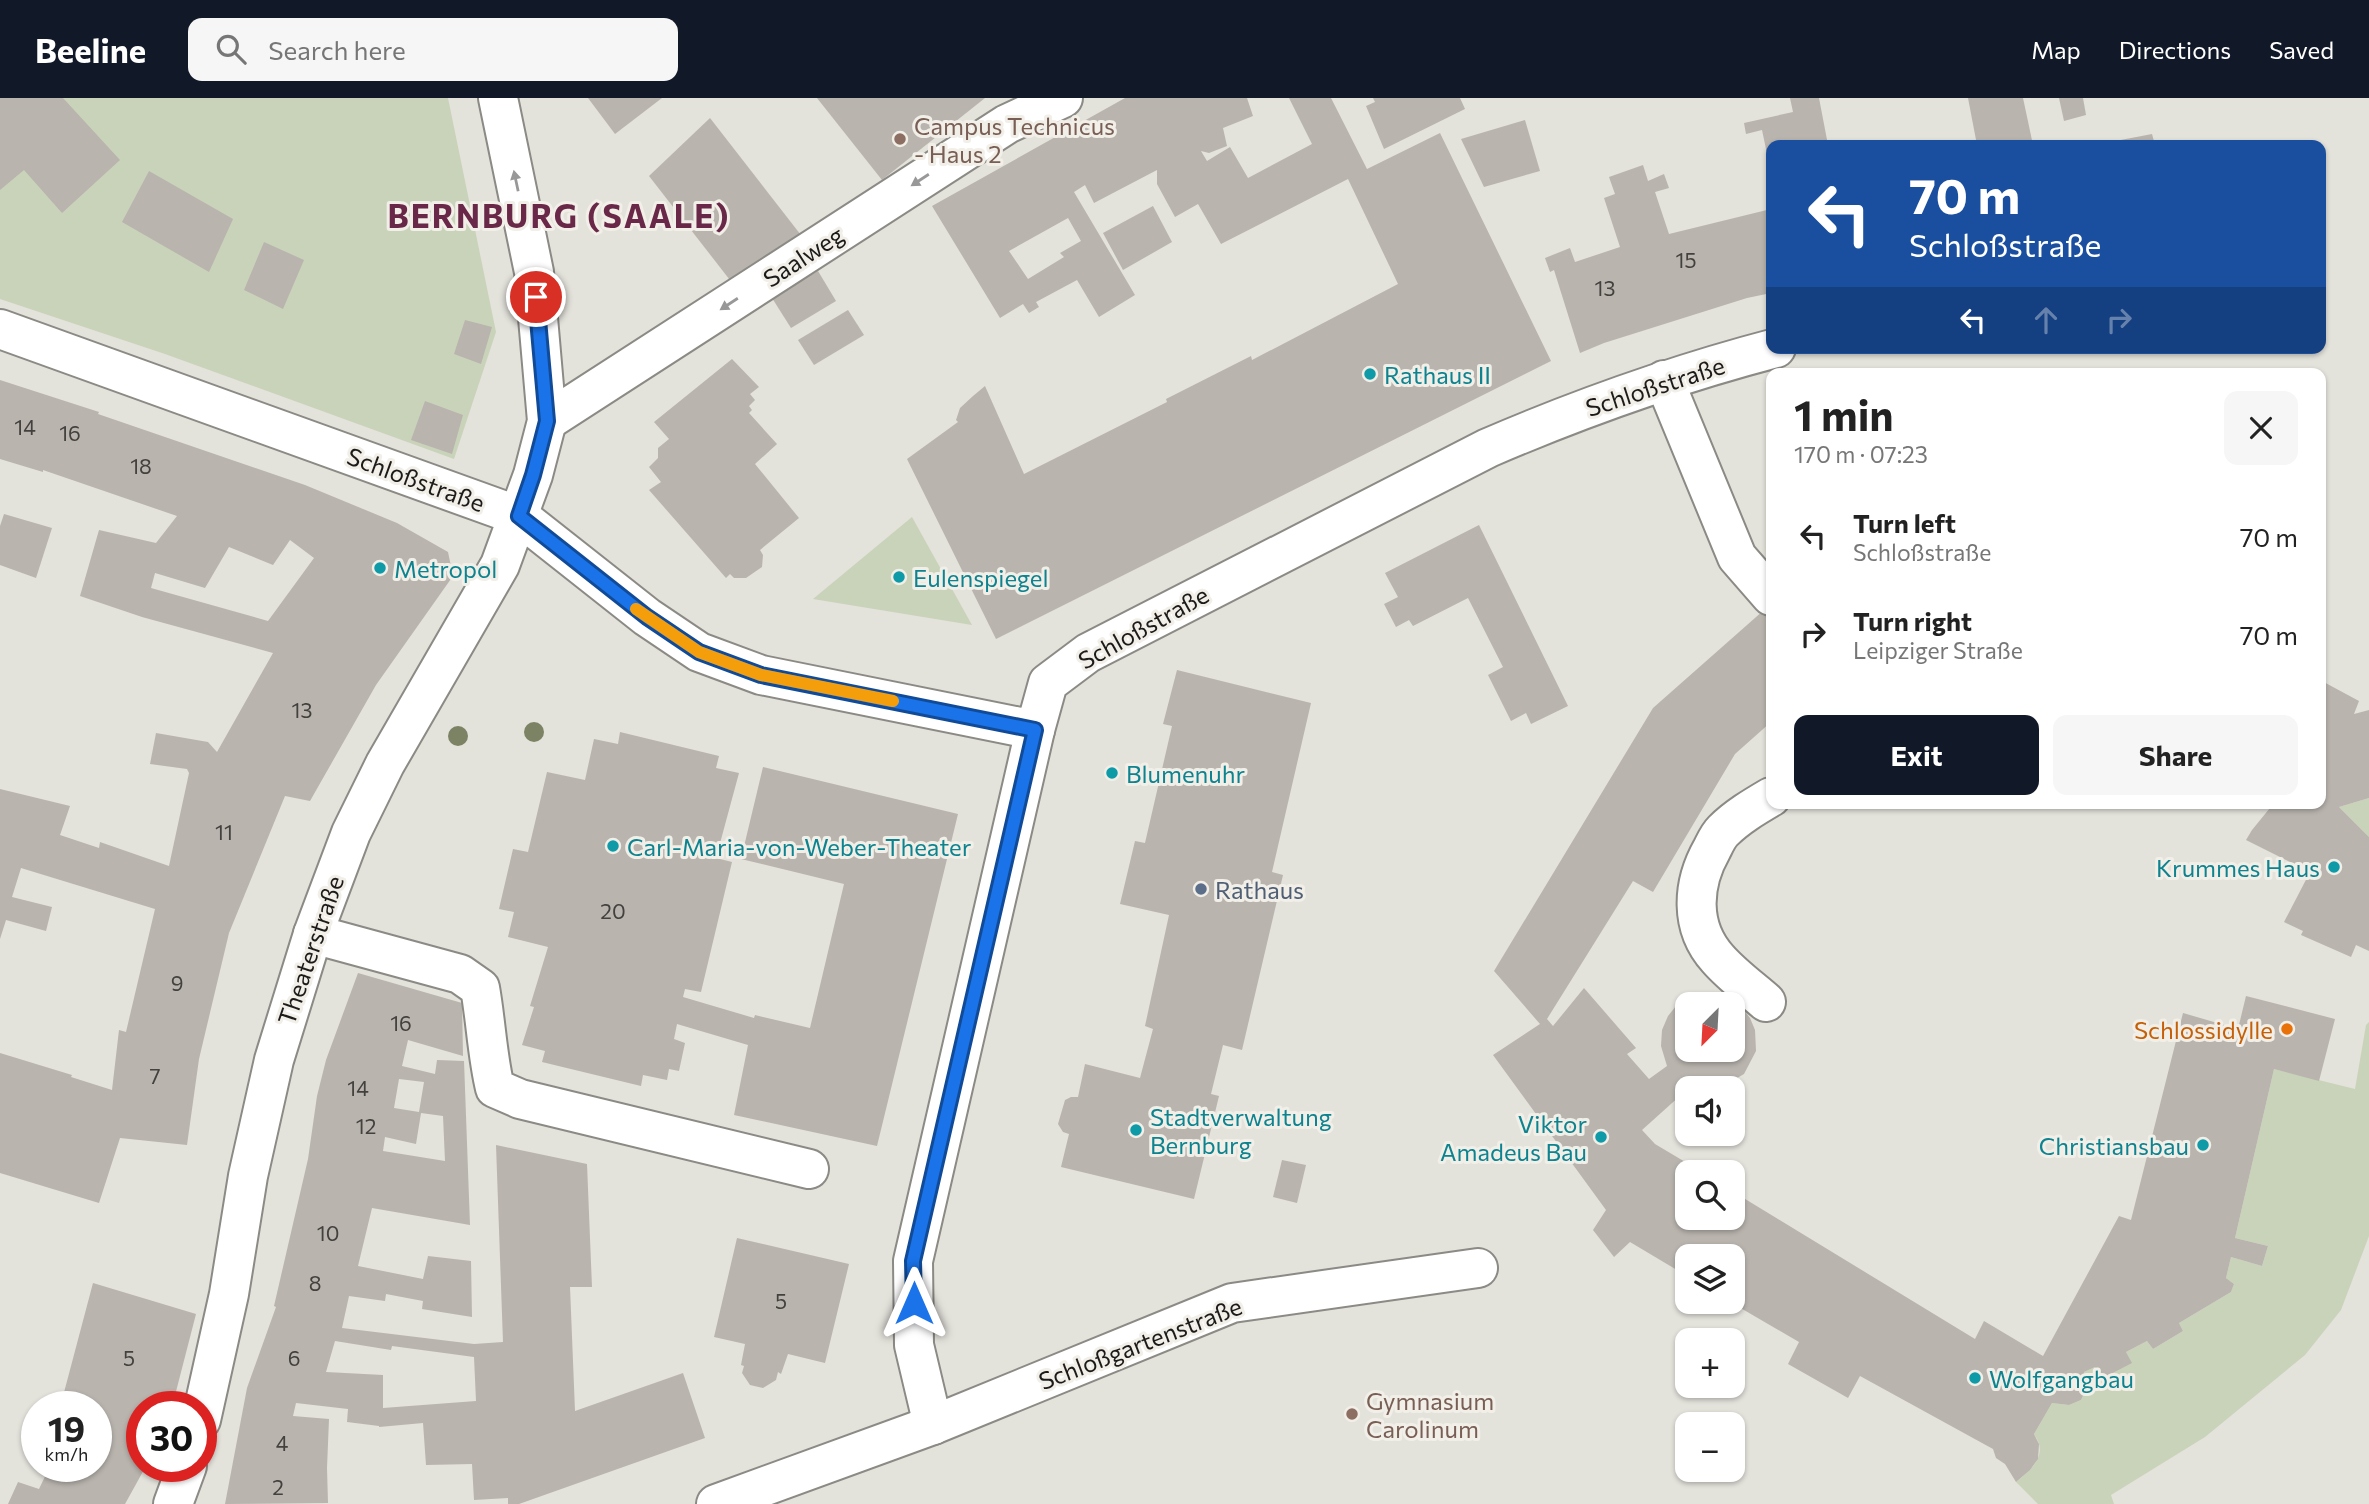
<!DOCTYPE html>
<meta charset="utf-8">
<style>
:root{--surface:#fff;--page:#f6f6f6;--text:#222;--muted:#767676;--accent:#111827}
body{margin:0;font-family:Commissioner,sans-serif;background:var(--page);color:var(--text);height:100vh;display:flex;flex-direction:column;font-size:26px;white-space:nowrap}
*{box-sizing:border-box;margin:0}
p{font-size:23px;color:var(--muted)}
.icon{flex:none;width:38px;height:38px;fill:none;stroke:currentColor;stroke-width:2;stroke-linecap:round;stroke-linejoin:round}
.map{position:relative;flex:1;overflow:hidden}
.details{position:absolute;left:1766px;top:270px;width:560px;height:441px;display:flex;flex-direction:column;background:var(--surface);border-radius:14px;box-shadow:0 2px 5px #0004}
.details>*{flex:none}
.banner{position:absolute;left:1766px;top:42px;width:560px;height:214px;border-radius:14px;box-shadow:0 2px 5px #0004;background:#1a4fa0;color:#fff;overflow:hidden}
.needle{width:46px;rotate:204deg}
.tools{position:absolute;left:1675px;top:894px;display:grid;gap:14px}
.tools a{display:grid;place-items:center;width:70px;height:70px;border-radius:14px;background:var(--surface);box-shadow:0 2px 5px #0004;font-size:35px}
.speed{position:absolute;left:21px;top:1293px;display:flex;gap:14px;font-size:35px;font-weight:700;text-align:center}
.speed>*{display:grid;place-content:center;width:91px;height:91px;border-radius:50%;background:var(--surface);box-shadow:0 2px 5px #0004;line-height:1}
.speed small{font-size:18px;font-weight:400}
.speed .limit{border:10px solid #d22;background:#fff;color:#111}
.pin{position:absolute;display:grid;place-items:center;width:60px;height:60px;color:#fff;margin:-30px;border:4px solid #fff;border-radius:50%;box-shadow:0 2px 7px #0007}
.me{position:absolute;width:77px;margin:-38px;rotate:0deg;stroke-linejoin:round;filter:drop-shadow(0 0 5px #0008)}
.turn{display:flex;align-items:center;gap:24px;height:147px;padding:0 28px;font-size:32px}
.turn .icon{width:91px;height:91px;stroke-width:2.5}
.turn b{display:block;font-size:49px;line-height:60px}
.lanes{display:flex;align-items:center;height:66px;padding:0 28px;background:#0003;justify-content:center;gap:35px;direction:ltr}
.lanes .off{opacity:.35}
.round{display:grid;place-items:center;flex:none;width:74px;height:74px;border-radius:14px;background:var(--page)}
.overview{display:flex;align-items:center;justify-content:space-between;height:119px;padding:0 28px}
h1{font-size:42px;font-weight:700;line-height:52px}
.button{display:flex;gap:14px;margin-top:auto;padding:14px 28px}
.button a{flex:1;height:80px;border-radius:14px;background:var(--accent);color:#fff;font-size:28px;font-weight:700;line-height:80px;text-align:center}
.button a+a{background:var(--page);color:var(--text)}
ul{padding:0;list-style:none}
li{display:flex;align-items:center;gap:21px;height:98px;padding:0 28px}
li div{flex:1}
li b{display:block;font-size:26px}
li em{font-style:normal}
header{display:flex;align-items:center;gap:42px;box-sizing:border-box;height:98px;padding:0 35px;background:var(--accent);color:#fff}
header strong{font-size:33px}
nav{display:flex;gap:38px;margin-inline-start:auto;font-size:24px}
.search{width:490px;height:63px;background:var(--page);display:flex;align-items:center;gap:18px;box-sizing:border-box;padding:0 24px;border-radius:14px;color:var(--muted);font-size:26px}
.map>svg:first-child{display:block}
</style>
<header>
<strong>Beeline</strong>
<div class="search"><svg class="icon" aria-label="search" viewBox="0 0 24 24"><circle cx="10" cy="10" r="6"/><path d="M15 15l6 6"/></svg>Search here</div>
<nav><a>Map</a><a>Directions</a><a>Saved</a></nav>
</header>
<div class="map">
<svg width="2369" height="1406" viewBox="0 0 2369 1406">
<rect width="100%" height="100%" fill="#e3e2db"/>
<g fill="#c9d3ba">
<path d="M0 0H448L496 234 454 361 165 256 0 201Z"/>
<path d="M912 419 972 527 813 501Z"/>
<path d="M2369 700V739L2339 709Z"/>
<path d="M2369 924V1138L2341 1212 2305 1257 2205 1339 2111 1397 2114 1406H2038L2016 1384C2032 1371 2049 1357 2034 1336L2052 1305 2069 1307 2081 1302 2088 1287 2084 1274 2095 1269 2101 1280 2131 1264 2126 1254 2147 1243 2153 1251 2183 1233 2179 1225 2231 1194 2234 1186 2226 1180 2231 1159 2262 1168 2268 1148 2235 1140 2274 971 2355 991 2366 927Z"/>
</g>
<g fill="#b9b4ae" fill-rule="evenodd">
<path d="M0 0H63L120 62 62 115 24 72 0 92Z"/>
<path d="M588 0H662L615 36Z"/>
<path d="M817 0H985L882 82Z"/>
<path d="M1125 0H1247L1253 18 1223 30 1227 48 1209 55 1201 53 1207 63 1230 49 1248 80 1312 46 1289 0H1331L1367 71 1440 35 1551 263 996 541 907 361 958 324 956 322 960 310 973 298 985 288 1024 376 1167 304 1166 301 1251 258 1252 262 1398 186 1348 81 1221 146 1198 106 1175 119 1157 86V72L1094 105 1085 87 1074 94 1135 197 1099 219 1077 182 1036 204 1039 209 1029 215 1023 206 1000 220 932 108ZM1068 120 1081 143 1060 155 1064 159 1028 181 1009 153Z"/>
<path d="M1373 0H1460L1465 11 1384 51 1366 8 1375 4Z"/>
<path d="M1790 0H1819L1828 47H1771L1770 70 1762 32 1746 36 1744 25 1793 14Z"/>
<path d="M1968 0H2023L2033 47H1977Z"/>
<path d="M2059 0H2083L2086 17 2064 23Z"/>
<path d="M710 20 804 141 733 186 649 78Z"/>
<path d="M1525 22 1540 73 1484 89 1461 41Z"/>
<path d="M2152 36 2155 47H2100V46Z"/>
<path d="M1643 67 1648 83 1664 76 1669 90 1655 94 1669 136 1771 111V195L1747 200 1604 245 1580 255 1554 172 1550 174 1545 160 1570 150 1575 164 1620 149 1604 100 1615 96 1609 79Z"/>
<path d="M149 73 233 121 209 174 122 124Z"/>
<path d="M1153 108 1172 144 1123 172 1103 135Z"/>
<path d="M264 144 304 162 283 211 244 192Z"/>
<path d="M818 173 836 203 791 230 772 200Z"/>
<path d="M848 212 864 237 814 267 798 242Z"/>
<path d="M465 222 492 229 481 266 454 256Z"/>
<path d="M732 261 759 289 750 296 755 302 749 308 752 312 749 315 777 346 755 366 799 420 760 452 763 457 762 469 746 480H734L730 476 726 480 649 392 661 384 649 369 658 360V350L669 341 654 324Z"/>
<path d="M0 282 99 314 98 316 305 387 397 425 448 454 453 478 376 587 310 703 285 698 229 835 199 961 187 1047 120 1040 99 1105 0 1075V955L72 977 71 979 112 992 119 932 126 934 155 811 21 770 12 799 52 809 46 833 6 822 0 841V691L70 708 60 737 99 750 100 744 169 768 189 675 187 671 150 666 156 635 208 644 217 654 273 555 142 519 80 498 99 432 156 445 177 418 43 372V374L0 361ZM290 442 314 460 268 523 151 490 155 475 205 490 229 449 273 467Z"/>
<path d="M425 303 463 317 452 356 411 342Z"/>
<path d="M4 416 52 430 36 480 0 467V428Z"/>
<path d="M1479 427 1568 608 1531 626 1526 615 1511 623 1488 577 1503 569 1468 500 1413 528 1409 522 1396 529 1384 506 1398 499 1385 475Z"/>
<path d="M1764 512 1771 521V624L1735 656 1653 794 1633 783 1547 921 1553 928 1584 890 1636 950 1627 956 1649 981 1667 968 1661 948 1662 932 1668 918 1676 908 1684 902 1699 896 1720 897 1740 907 1750 920 1755 932 1756 953 1744 976 1720 990H1698L1691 988 1642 1032 1655 1046 1702 1074H1687V1120H1732V1093L1975 1241 1984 1223 2043 1258 2119 1118 2131 1122 2183 915 2238 931 2246 898 2335 921 2319 983 2274 971 2235 1140 2268 1148 2262 1168 2231 1159 2226 1180 2234 1186 2231 1194 2179 1225 2183 1233 2153 1251 2147 1243 2126 1254 2132 1265 2101 1281 2095 1269 2084 1274 2088 1287 2081 1302 2069 1307 2052 1305 2034 1336 2039 1346 2038 1361 2030 1372 2016 1384 2005 1366 1996 1360 1993 1351 1860 1278 1848 1300 1788 1266 1799 1244 1732 1205V1158H1687V1178L1630 1144 1614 1159 1593 1132 1606 1112 1493 957 1540 926 1494 873 1653 610ZM1687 906H1732V952H1687Z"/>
<path d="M1177 572 1311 605 1272 774 1283 777 1242 952 1223 947 1211 996 1219 998 1194 1101 1061 1069 1069 1036 1063 1034 1058 1026 1065 1002 1071 999H1078L1085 966 1140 980 1153 931 1145 928 1169 817 1120 806 1135 743 1145 745 1172 628 1163 626Z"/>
<path d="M2320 582 2359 603 2354 616 2369 612V700L2339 709 2369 739V853L2356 847 2351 859 2301 837 2303 833 2284 824 2310 774 2246 742 2252 732 2274 705H2320Z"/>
<path d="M620 634 719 658 716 670 739 675 716 760 732 764 701 894 685 891 683 899 754 920 755 917 810 930 844 786 741 761 763 669 958 716 877 1048 734 1017 748 947 677 926 674 941 685 945 679 973 669 971 667 982 643 977 641 988 542 964 545 953 522 947 534 909 530 908 548 849 508 839 514 814 499 811 513 751 528 754 547 674 585 682 594 641 618 646Z"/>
<path d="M358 875 462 905 463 958 408 942 402 968 435 976 437 962 464 963 470 1127 372 1110 358 1168 423 1181 428 1158 471 1163 472 1219 422 1211 423 1203 386 1196 385 1203 349 1198 342 1230 474 1246 503 1244 496 1047 587 1066 592 1189H570L575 1313 683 1275 705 1340 519 1406H508V1400L474 1402 472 1366 426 1367 423 1325 379 1329V1328L347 1324 348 1311 296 1305 293 1318 329 1321 327 1370 328 1405 225 1406 247 1290 276 1209 274 1208 308 1061 317 998 326 962ZM399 981 424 984 419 1014 394 1010ZM421 1015 443 1018 445 1063 383 1053 385 1039 416 1046ZM335 1243 391 1252 392 1248 474 1259 476 1303 383 1310V1277L326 1274Z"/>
<path d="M1282 1062 1306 1067 1297 1105 1273 1099Z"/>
<path d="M737 1140 849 1166 825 1265 788 1256 781 1276 778 1274 776 1282 763 1290 750 1287 742 1275 744 1268 741 1267 745 1246 714 1239Z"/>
<path d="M93 1185 196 1216 172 1309H142V1368H146L125 1406H8L18 1384 39 1391 50 1368H96V1319L99 1314 96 1313V1309H84L62 1302Z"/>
</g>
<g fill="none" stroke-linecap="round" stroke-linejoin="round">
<g stroke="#8b8a84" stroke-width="42">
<g id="minor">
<path d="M0 231 519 418 647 519 699 554 761 577 1035 632 1048 585 1088 555 1488 350C1581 310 1677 276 1776 250"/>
<path d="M1664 282 1737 459 1771 498"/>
<path d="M547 323 1007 26 1063 0"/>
<path d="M313 836 460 876 480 890C486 923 487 957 495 990L520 1001 809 1071"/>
<path d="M1766 904C1750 890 1732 877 1718 861 1689 829 1692 786 1712 751 1715 745 1718 738 1723 733 1737 719 1754 709 1771 699"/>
<path d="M201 1322 229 1196 248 1078 274 962 313 836 351 735 385 666 500 467 533 377 547 323 534 174 498 0"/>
<path d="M933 1327 914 1247 913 1163 1035 632"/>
<path d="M173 1406 187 1368"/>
<path d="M716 1406 933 1327 1232 1205 1478 1170"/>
</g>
</g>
<use href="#minor" stroke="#fff" stroke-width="38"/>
</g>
<g fill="#7c8365">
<circle cx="534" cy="634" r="10"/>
<circle cx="458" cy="638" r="10"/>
</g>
<defs><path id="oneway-solid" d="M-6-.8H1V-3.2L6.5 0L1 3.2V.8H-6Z" transform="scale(1.75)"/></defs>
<g fill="#999898">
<use href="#oneway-solid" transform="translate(920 82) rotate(147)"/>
<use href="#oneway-solid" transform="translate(516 83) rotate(-102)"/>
<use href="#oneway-solid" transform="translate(729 206) rotate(147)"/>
</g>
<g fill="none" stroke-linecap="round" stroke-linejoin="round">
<g stroke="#114b97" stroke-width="18">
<path id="route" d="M536 199 547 323 533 377 519 418 647 519 699 554 761 577 1035 632 913 1163 914 1205"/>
</g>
<use href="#route" stroke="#1a73e8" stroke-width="12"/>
<path stroke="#f59e0b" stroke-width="12" d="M636 511 699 554 761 577 893 603"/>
</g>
<g fill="#8d6e63" stroke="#f1efe8" stroke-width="2.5">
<circle cx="900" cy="41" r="7"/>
<circle cx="1352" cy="1316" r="7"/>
</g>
<g fill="#0f9aa8" stroke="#f1efe8" stroke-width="2.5">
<circle cx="1370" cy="276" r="7"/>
<circle cx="380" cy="470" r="7"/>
<circle cx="899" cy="479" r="7"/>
<circle cx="1112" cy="675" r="7"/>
<circle cx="613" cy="748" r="7"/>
<circle cx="2334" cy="769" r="7"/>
<circle cx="1136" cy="1032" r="7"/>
<circle cx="1601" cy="1039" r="7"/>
<circle cx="2203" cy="1047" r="7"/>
<circle cx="1975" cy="1280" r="7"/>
</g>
<circle fill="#5c6f8a" stroke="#f1efe8" stroke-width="2.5" cx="1201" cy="791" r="7"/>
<circle fill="#e8710a" stroke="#f1efe8" stroke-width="2.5" cx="2287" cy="931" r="7"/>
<g text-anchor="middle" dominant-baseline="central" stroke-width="6" stroke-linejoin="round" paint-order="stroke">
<g font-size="21" fill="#43413e">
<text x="1686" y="161">15</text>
<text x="1605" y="189">13</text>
<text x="25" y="328">14</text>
<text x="70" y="334">16</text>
<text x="141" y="367">18</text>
<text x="302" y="611">13</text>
<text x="224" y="733">11</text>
<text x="613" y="812">20</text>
<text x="177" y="884">9</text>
<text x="401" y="924">16</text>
<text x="155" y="977">7</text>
<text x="358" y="989">14</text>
<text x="366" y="1027">12</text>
<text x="328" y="1134">10</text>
<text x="315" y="1184">8</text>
<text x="781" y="1202">5</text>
<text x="129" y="1259">5</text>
<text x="294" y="1259">6</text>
<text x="282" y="1344">4</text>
<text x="278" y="1388">2</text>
</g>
<g font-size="24" fill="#785e54" stroke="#f1efe8" text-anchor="start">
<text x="914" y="27">Campus Technicus<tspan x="914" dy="28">- Haus 2</tspan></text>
<text x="1366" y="1302">Gymnasium<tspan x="1366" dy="28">Carolinum</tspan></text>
</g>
<g font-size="24" fill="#1c1b19" stroke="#f1efe8">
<text transform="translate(803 158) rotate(-33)">Saalweg</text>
<text transform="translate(1655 288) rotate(-18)">Schloßstraße</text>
<text transform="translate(416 381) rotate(20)">Schloßstraße</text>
<text transform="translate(1143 529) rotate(-29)">Schloßstraße</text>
<text transform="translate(310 852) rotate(-71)">Theaterstraße</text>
<text transform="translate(1140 1245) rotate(-21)">Schloßgartenstraße</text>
</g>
<g font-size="24" fill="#0d838f" stroke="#f1efe8" text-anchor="start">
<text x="1384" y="276">Rathaus II</text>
<text x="394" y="470">Metropol</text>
<text x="913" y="479">Eulenspiegel</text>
<text x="1126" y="675">Blumenuhr</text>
<text x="627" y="748">Carl-Maria-von-Weber-Theater</text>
<text x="2320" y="769" text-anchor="end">Krummes Haus</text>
<text x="1150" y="1018">Stadtverwaltung<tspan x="1150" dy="28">Bernburg</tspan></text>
<text x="1587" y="1025" text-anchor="end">Viktor<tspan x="1587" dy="28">Amadeus Bau</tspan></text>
<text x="2189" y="1047" text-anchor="end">Christiansbau</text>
<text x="1989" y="1280">Wolfgangbau</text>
</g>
<g font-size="24" fill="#4e5e75" stroke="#f1efe8" text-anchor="start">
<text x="1215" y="791">Rathaus</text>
</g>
<g font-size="24" fill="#c56008" stroke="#f1efe8" text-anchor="end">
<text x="2273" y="931">Schlossidylle</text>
</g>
<g font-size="32" font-weight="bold" letter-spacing="2" fill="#692847" stroke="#f1efe8">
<text x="559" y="117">BERNBURG (SAALE)</text>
</g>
</g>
</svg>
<div class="tools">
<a><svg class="needle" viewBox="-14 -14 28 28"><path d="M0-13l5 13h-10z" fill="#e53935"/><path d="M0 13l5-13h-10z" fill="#767676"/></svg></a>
<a><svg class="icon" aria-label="sound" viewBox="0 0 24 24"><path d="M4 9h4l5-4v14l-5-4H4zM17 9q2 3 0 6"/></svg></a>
<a><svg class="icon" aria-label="search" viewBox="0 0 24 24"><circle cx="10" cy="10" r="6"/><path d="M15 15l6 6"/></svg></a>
<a><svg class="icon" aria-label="layers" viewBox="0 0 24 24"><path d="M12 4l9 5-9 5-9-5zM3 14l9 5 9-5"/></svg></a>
<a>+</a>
<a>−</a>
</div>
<div class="speed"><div>19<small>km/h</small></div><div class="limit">30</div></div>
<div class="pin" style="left:536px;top:199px;background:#d93025"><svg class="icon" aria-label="arrive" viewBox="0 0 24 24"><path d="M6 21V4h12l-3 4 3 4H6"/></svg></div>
<svg class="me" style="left:914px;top:1205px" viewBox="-20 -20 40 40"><path d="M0-17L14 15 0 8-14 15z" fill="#1a73e8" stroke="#fff" stroke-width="4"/></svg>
<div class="banner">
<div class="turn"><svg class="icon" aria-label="left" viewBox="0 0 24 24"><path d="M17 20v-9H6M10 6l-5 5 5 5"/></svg><div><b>70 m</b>Schloßstraße</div></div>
<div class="lanes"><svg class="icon" aria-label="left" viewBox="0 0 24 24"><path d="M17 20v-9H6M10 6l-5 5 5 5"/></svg><svg class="icon off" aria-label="ahead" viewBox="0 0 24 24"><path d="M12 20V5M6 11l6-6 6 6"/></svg><svg class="icon off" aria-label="right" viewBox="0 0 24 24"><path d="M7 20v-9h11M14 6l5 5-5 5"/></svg></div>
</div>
<section class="details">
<div class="overview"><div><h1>1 min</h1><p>170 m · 07:23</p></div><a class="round"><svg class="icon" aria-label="close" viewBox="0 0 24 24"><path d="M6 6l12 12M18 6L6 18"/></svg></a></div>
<ul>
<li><svg class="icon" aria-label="left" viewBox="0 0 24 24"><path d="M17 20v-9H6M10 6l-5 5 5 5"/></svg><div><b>Turn left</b><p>Schloßstraße</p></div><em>70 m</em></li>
<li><svg class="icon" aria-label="right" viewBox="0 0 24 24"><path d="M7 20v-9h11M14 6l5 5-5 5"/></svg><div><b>Turn right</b><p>Leipziger Straße</p></div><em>70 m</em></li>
</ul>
<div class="button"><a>Exit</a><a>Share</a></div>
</section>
</div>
